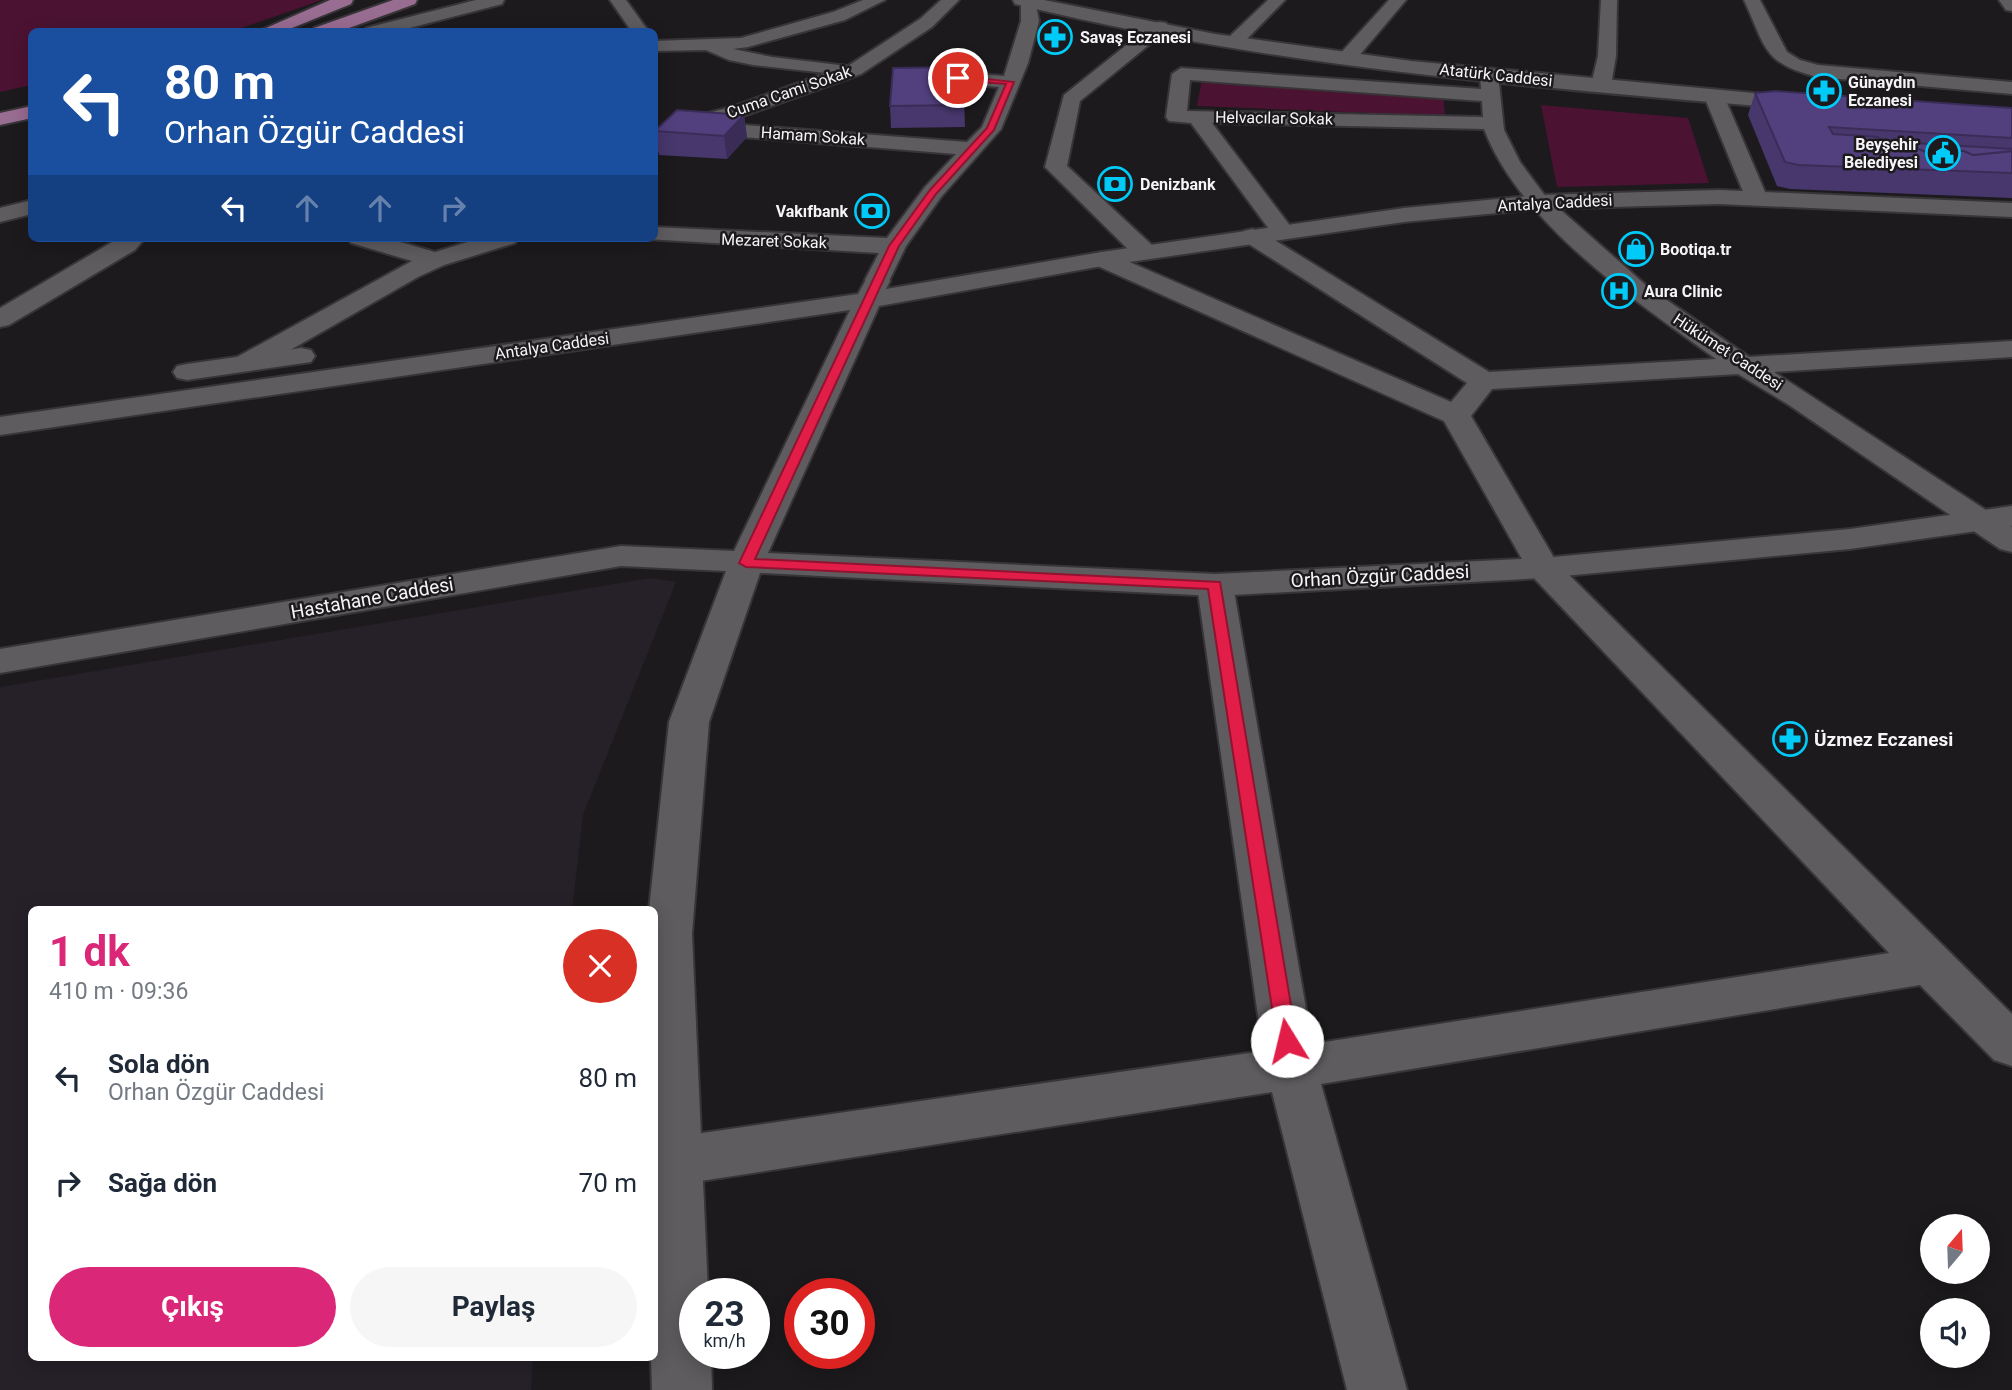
<!DOCTYPE html>
<html lang="tr">
<meta charset="utf-8">
<style>
:root{--surface:#fff;--page:#f6f6f7;--text:#1f2937;--muted:#747a83;--accent:#db2777}
body{margin:0;font-family:Roboto,sans-serif;background:var(--page);color:var(--text);height:100vh;display:flex;flex-direction:column;font-size:26px;white-space:nowrap}
*{box-sizing:border-box;margin:0}
p{font-size:23px;color:var(--muted)}
.icon{flex:none;width:38px;height:38px;fill:none;stroke:currentColor;stroke-width:2;stroke-linecap:round;stroke-linejoin:round}
.map{position:relative;flex:1;overflow:hidden}
.details{position:absolute;left:28px;top:906px;width:630px;height:455px;display:flex;flex-direction:column;background:var(--surface);border-radius:10px;box-shadow:0 4px 18px #0003}
.details>*{flex:none}
.banner{position:absolute;left:28px;top:28px;width:630px;height:214px;border-radius:10px;box-shadow:0 4px 18px #0003;background:#1a4fa0;color:#fff;overflow:hidden}
.needle{width:46px;rotate:19deg}
.fabs{position:absolute;left:1920px;top:1214px;display:grid;gap:14px}
.fabs a{display:grid;place-items:center;width:70px;height:70px;border-radius:50%;background:var(--surface);box-shadow:0 4px 18px #0003;font-size:35px}
.speed{position:absolute;left:679px;top:1278px;display:flex;gap:14px;font-size:35px;font-weight:700;text-align:center}
.speed>*{display:grid;place-content:center;width:91px;height:91px;border-radius:50%;background:var(--surface);box-shadow:0 4px 18px #0003;line-height:1}
.speed small{font-size:18px;font-weight:400}
.speed .limit{border:10px solid #d22;background:#fff;color:#111}
.pin{position:absolute;display:grid;place-items:center;width:60px;height:60px;color:#fff;margin:-30px;border:4px solid #fff;border-radius:50%;box-shadow:0 2px 7px #0007}
.me{position:absolute;width:77px;margin:-38px;rotate:351deg;stroke-linejoin:round;filter:drop-shadow(0 0 5px #0008)}
.turn{display:flex;align-items:center;gap:24px;height:147px;padding:0 21px;font-size:32px}
.turn .icon{width:91px;height:91px;stroke-width:2.5}
.turn b{display:block;font-size:49px;line-height:60px}
.lanes{display:flex;align-items:center;height:66px;padding:0 21px;background:#0003;justify-content:center;gap:35px;direction:ltr}
.lanes .off{opacity:.35}
.round{display:grid;place-items:center;flex:none;width:74px;height:74px;border-radius:37px;background:var(--page)}
.summary{display:flex;align-items:center;justify-content:space-between;height:119px;padding:0 21px}
h1{font-size:42px;font-weight:700;line-height:52px;color:var(--accent)}
.button{display:flex;gap:14px;margin-top:auto;padding:14px 21px}
.button a{flex:1;height:80px;border-radius:42px;background:var(--accent);color:#fff;font-size:28px;font-weight:700;line-height:80px;text-align:center}
.button a+a{background:var(--page);color:var(--text)}
ul{padding:0;list-style:none}
li{display:flex;align-items:center;gap:21px;height:105px;padding:0 21px}
li div{flex:1}
li b{display:block;font-size:26px}
li em{font-style:normal}
.map>svg:first-child{display:block}
</style>
<div class="map">
<svg width="2012" height="1390" viewBox="0 0 2012 1390">
<rect width="100%" height="100%" fill="#1c1a1d"/>
<path fill="#262029" d="M650 578 676 582 583 815 572 910H32V1358H533L531 1390H0V687Z"/>
<g fill="#4c1232">
<path d="M0 0H322L233 31 32 32 31 85 0 92Z"/>
<path d="M1202 79 1443 95 1445 116 1197 106Z"/>
<path d="M1541 105 1688 118 1709 183 1557 187Z"/>
</g>
<g fill="none" stroke-linecap="round" stroke-linejoin="round">
<g stroke="#373538" stroke-width="4">
<g id="street">
<path d="M476 0H504L502 4 394 32H364L366 28Z"/>
<path d="M610 0H626L649 32H632Z"/>
<path d="M863 0H885L845 20 748 47 733 49 772 57 848 66 920 19 941 0H959L932 27 861 74 749 114 717 123 967 142 982 127 999 87 911 81 902 75 911 69 1004 76 1021 21V0H1035L1039 21 1028 63 1001 129 941 197 906 246 887 285 878 288 869 285 865 280 879 253 646 239 654 238V227L887 238 925 187 956 154 706 134 696 128 654 152V136L674 122 735 106 826 73 753 65 729 60 706 50 654 51V41L741 38 833 12Z"/>
<path d="M1268 0H1285L1240 46H1228L1225 42 1228 38Z"/>
<path d="M1389 0H1406L1352 64H1338L1336 60 1338 56Z"/>
<path d="M1601 0H1617L1616 56 1611 85 1601 91 1591 85 1598 56Z"/>
<path d="M1744 0H1760L1787 52 1800 60 1818 65 2012 82V94L1817 77C1762 63 1766 47 1744 0Z"/>
<path d="M1999 0H2012V11L2006 10Z"/>
<path d="M1160 22 1166 23 1169 27 1166 31 1080 101 1067 166 1154 247 1157 252 1154 257 1145 259 1136 257 1045 167 1064 95 1154 23Z"/>
<path d="M1181 68 1481 89 1480 74 1482 70H1496L1498 74 1504 130 1520 162 1546 197 1648 287 1749 357 2012 341V357L1774 372 2012 527V552L2000 549 1789 405 1738 374 1492 389 1471 416 1557 563 2012 1014V1066L1994 1060 1920 985 1321 1084 1407 1390H1347L1272 1092 675 1185 656 1178 654 1174 656 1144 675 1137 1263 1051 1197 585 1203 578 1215 574 1227 578 1233 585 1312 1044 1889 953 1531 575 1444 421 1093 264 1090 259 1093 254 1102 252 1111 254 1451 402 1467 383 1244 241 1240 236 1244 231 1252 229 1260 231 1489 372 1716 359C1635 301 1520 223 1484 129L1212 123 1294 231 1290 236H1274L1191 123 1169 121 1166 117 1172 74ZM1190 80 1482 101 1483 117 1187 111Z"/>
<path d="M1714 90 1724 96 1768 199 1765 204H1749L1746 199 1704 96Z"/>
<path d="M32 200V214L0 222V208Z"/>
<path d="M119 238H145L135 250 9 325 0 327V308Z"/>
<path d="M348 238H386L435 252 481 238H518L515 243 444 265 418 277 257 369 247 371 237 369 233 363 237 357 412 261 351 243Z"/>
</g>
</g>
<g stroke="#373538" stroke-width="4">
<g id="secondary">
<path d="M1013 0H1044L1215 34 1411 61 1806 98 1813 100 1816 104 1813 108 1806 110C1541 88 1274 68 1015 4Z"/>
<path d="M1719 190 2012 203V217L1719 204 1538 209 1404 222 1102 266 879 306 768 553 1215 574 1543 558 1850 529 2012 506V526L1850 549 1543 578 1215 596 760 573 709 722 692 934 708 1293H695V1353H711L712 1390H652L651 1358H654V910H649L669 722 726 571 621 566 0 673V649L621 546 734 551 850 310 0 435V417L858 294 868 276 877 273 886 276 890 281 886 289 1102 252 1404 208 1538 195Z"/>
<path d="M301 348 311 350 315 356 311 362 187 380 177 378 173 372 177 366 187 364Z"/>
</g>
</g>
<g stroke="#373538" stroke-width="4">
<g id="primary">
<path d="M330 0H353L351 4 282 32H257Z"/>
<path d="M393 0H417L415 4 338 32H312L314 28Z"/>
<path d="M32 106V118L0 125V113Z"/>
</g>
</g>
<use href="#street" fill="#5f5c60" fill-rule="evenodd"/>
<use href="#secondary" fill="#5f5c60" fill-rule="evenodd"/>
<use href="#primary" fill="#996c92" fill-rule="evenodd"/>
</g>
<g fill="#47376c">
<path d="M963 67 965 127 891 128 890 106Z"/>
<path d="M1755 93 2012 108V198L1790 189 1777 186 1748 115Z"/>
<path d="M744 115 747 137 727 159 659 155 655 131Z"/>
</g>
<path fill="#392d58" d="M744 115 747 137 727 159 724 136Z"/>
<g fill="#52407e" stroke="#392d58" stroke-width="2">
<path d="M963 67 965 105 890 106 893 68Z"/>
<path d="M1776 91 2012 108V138L1829 127 1833 134 1878 137 1882 144 1910 145 1926 152H1934L1929 147 1964 151 1973 155 2012 151V173L1798 165 1785 162 1755 93Z"/>
<path d="M677 110 744 115 724 136 655 131Z"/>
<path d="M1880 141 2012 149V151L1973 155 1964 151 1929 147 1926 152 1910 145 1882 144Z"/>
</g>
<path fill="#e11d48" stroke="#92132f" stroke-width="2" d="M958 76 1014 82 994 130 936 194 899 246 755 559 1220 582 1297 1041 1294 1047 1287 1050 1280 1047 1277 1041 1208 589 746 567 739 563 889 246 930 190 987 128 1006 84 956 80Z"/>
<defs>
<g id="pharmacy-ring" transform="scale(1.75)"><circle r="9.5" fill="#1c1a1d" stroke="#00cbf8" stroke-width="1.5"/><path d="M-2-6h4v4h4v4h-4v4h-4v-4h-4v-4h4Z" fill="#00cbf8"/></g>
<g id="civic-ring" transform="scale(1.75)"><circle r="9.5" fill="#1c1a1d" stroke="#00cbf8" stroke-width="1.5"/><path d="M-.6-6.5H3V-4.5H.6V-3L4-1V1h2V6H-6V1h2V-1L-.6-3ZM-1.2 2.5V6h2.4V2.5Z" fill="#00cbf8"/></g>
<g id="bank-ring" transform="scale(1.75)"><circle r="9.5" fill="#1c1a1d" stroke="#00cbf8" stroke-width="1.5"/><path d="M-6-4H6V4H-6ZM0-2.3a2.3 2.3 0 1 0 0 4.6a2.3 2.3 0 1 0 0-4.6Z" fill="#00cbf8"/></g>
<g id="shop-ring" transform="scale(1.75)"><circle r="9.5" fill="#1c1a1d" stroke="#00cbf8" stroke-width="1.5"/><path d="M-5-2.5h2.3a2.7 3.5 0 0 1 5.4 0H5L5.5 6h-11ZM-1.5-2.5h3a1.5 2.3 0 0 0-3 0Z" fill="#00cbf8"/></g>
<g id="hospital-ring" transform="scale(1.75)"><circle r="9.5" fill="#1c1a1d" stroke="#00cbf8" stroke-width="1.5"/><path d="M-5-5h3v3.5h4V-5h3V5h-3V1.5h-4V5h-3Z" fill="#00cbf8"/></g>
</defs>
<g fill-rule="evenodd">
<use href="#pharmacy-ring" x="1055" y="37"/>
<use href="#pharmacy-ring" x="1824" y="91"/>
<use href="#civic-ring" x="1943" y="153"/>
<use href="#bank-ring" x="1115" y="184"/>
<use href="#bank-ring" x="872" y="211"/>
<use href="#shop-ring" x="1636" y="249"/>
<use href="#hospital-ring" x="1619" y="291"/>
<use href="#pharmacy-ring" x="1790" y="739"/>
</g>
<g text-anchor="middle" dominant-baseline="central" stroke-width="5" stroke-linejoin="round" paint-order="stroke">
<g font-size="16" font-weight="bold" fill="#f6f4f6" stroke="#1c1a1d" text-anchor="start">
<text x="1080" y="37">Savaş Eczanesi</text>
<text x="1848" y="82">Günaydın<tspan x="1848" dy="18">Eczanesi</tspan></text>
<text x="1918" y="144" text-anchor="end">Beyşehir<tspan x="1918" dy="18">Belediyesi</tspan></text>
<text x="1140" y="184">Denizbank</text>
<text x="848" y="211" text-anchor="end">Vakıfbank</text>
<text x="1660" y="249">Bootiqa.tr</text>
<text x="1644" y="291">Aura Clinic</text>
</g>
<g font-size="16" fill="#f6f4f6" stroke="#1c1a1d">
<text transform="translate(1496 75) rotate(6)">Atatürk Caddesi</text>
<text transform="translate(789 92) rotate(-19)">Cuma Cami Sokak</text>
<text transform="translate(1274 118) rotate(1)">Helvacılar Sokak</text>
<text transform="translate(813 136) rotate(4)">Hamam Sokak</text>
<text transform="translate(1555 203) rotate(-3)">Antalya Caddesi</text>
<text transform="translate(774 241) rotate(2)">Mezaret Sokak</text>
<text transform="translate(552 346) rotate(-8)">Antalya Caddesi</text>
<text transform="translate(1728 352) rotate(33)">Hükümet Caddesi</text>
</g>
<g font-size="19" fill="#f6f4f6" stroke="#1c1a1d">
<text transform="translate(1380 576) rotate(-3)">Orhan Özgür Caddesi</text>
<text transform="translate(372 598) rotate(-10)">Hastahane Caddesi</text>
</g>
<g font-size="19" font-weight="bold" fill="#f6f4f6" stroke="#1c1a1d" text-anchor="start">
<text x="1814" y="739">Üzmez Eczanesi</text>
</g>
</g>
</svg>
<div class="fabs">
<a><svg class="needle" viewBox="-14 -14 28 28"><path d="M0-13l5 13h-10z" fill="#e53935"/><path d="M0 13l5-13h-10z" fill="#747a83"/></svg></a>
<a><svg class="icon" aria-label="sound" viewBox="0 0 24 24"><path d="M4 9h4l5-4v14l-5-4H4zM17 9q2 3 0 6"/></svg></a>
</div>
<div class="speed"><div>23<small>km/h</small></div><div class="limit">30</div></div>
<div class="pin" style="left:958px;top:78px;background:#d93025"><svg class="icon" aria-label="arrive" viewBox="0 0 24 24"><path d="M6 21V4h12l-3 4 3 4H6"/></svg></div>
<svg class="me" style="left:1287px;top:1041px" viewBox="-20 -20 40 40"><circle r="19" fill="#fff"/><path d="M0-13L10 11 0 6-10 11z" fill="#e11d48"/></svg>
<div class="banner">
<div class="turn"><svg class="icon" aria-label="left" viewBox="0 0 24 24"><path d="M17 20v-9H6M10 6l-5 5 5 5"/></svg><div><b>80 m</b>Orhan Özgür Caddesi</div></div>
<div class="lanes"><svg class="icon" aria-label="left" viewBox="0 0 24 24"><path d="M17 20v-9H6M10 6l-5 5 5 5"/></svg><svg class="icon off" aria-label="ahead" viewBox="0 0 24 24"><path d="M12 20V5M6 11l6-6 6 6"/></svg><svg class="icon off" aria-label="ahead" viewBox="0 0 24 24"><path d="M12 20V5M6 11l6-6 6 6"/></svg><svg class="icon off" aria-label="right" viewBox="0 0 24 24"><path d="M7 20v-9h11M14 6l5 5-5 5"/></svg></div>
</div>
<section class="details">
<div class="summary"><div><h1>1 dk</h1><p>410 m · 09:36</p></div><a class="round" style="background:#d93025;color:#fff"><svg class="icon" aria-label="close" viewBox="0 0 24 24"><path d="M6 6l12 12M18 6L6 18"/></svg></a></div>
<ul>
<li><svg class="icon" aria-label="left" viewBox="0 0 24 24"><path d="M17 20v-9H6M10 6l-5 5 5 5"/></svg><div><b>Sola dön</b><p>Orhan Özgür Caddesi</p></div><em>80 m</em></li>
<li><svg class="icon" aria-label="right" viewBox="0 0 24 24"><path d="M7 20v-9h11M14 6l5 5-5 5"/></svg><div><b>Sağa dön</b></div><em>70 m</em></li>
</ul>
<div class="button"><a>Çıkış</a><a>Paylaş</a></div>
</section>
</div>
